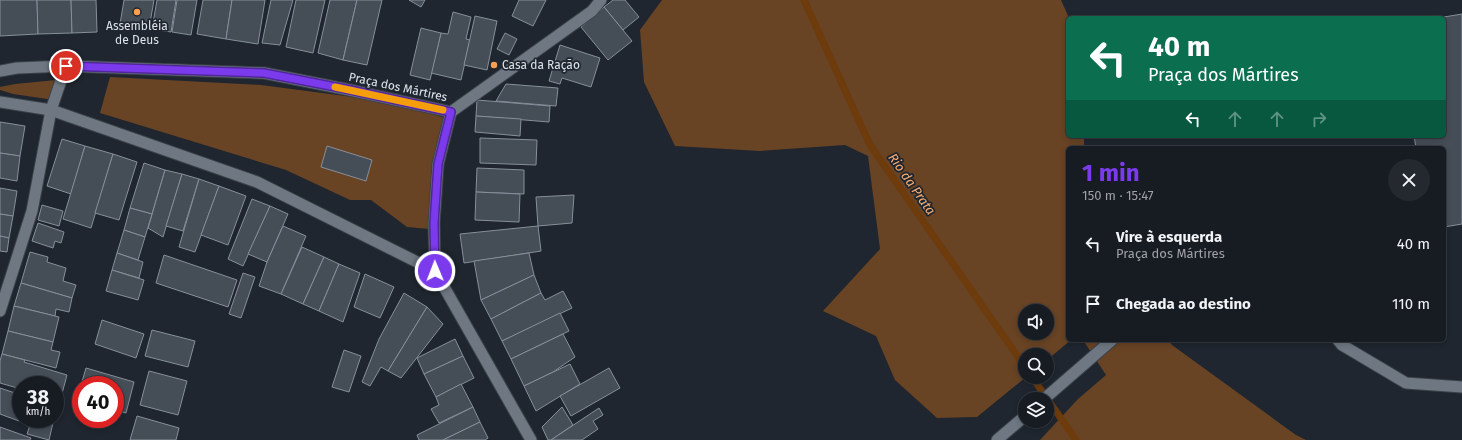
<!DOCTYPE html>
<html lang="pt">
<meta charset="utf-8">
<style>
:root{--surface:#171c23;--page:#242930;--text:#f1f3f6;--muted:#9ea1a6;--line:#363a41;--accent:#7c3aed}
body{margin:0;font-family:"Fira Sans",sans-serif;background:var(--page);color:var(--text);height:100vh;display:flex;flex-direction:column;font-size:15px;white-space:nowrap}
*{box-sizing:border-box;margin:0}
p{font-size:13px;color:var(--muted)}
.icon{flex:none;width:22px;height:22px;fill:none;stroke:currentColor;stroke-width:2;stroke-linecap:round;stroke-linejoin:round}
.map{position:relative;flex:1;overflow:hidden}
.details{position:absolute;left:1066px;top:146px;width:380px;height:196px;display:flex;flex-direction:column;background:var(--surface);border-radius:6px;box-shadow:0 2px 6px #0003,0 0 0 1px var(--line)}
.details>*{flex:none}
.top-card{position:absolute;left:1066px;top:16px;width:380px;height:122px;border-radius:6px;box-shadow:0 2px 6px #0003,0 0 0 1px var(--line);background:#0b6e4f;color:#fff;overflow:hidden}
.tools{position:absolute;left:1018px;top:304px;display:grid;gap:8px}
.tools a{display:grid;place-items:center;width:36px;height:36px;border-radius:50%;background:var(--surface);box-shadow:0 2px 6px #0003,0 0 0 1px var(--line);font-size:20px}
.speed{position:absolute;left:12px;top:376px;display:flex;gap:8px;font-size:20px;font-weight:700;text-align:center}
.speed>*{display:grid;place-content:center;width:52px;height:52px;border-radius:50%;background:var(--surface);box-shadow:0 2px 6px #0003,0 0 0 1px var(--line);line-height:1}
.speed small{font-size:10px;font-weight:400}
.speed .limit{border:6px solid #d22;background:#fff;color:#111}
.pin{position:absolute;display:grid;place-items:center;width:34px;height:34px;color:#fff;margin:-17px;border:2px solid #fff;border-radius:50%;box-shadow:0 1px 4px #0007}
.me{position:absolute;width:44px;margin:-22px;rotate:359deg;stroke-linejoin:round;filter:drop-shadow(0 0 3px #0008)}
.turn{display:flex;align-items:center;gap:14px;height:84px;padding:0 16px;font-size:18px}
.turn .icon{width:52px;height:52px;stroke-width:2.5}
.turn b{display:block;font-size:28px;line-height:34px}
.lanes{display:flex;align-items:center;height:38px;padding:0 16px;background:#0003;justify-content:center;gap:20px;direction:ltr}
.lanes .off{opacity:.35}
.round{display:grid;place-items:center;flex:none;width:42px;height:42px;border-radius:21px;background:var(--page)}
.head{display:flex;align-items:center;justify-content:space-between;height:68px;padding:0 16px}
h1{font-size:24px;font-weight:700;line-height:30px;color:var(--accent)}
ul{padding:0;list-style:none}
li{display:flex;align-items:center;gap:12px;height:60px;padding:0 16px}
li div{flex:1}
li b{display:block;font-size:15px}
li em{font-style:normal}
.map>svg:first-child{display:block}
</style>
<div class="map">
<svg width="1462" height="440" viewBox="0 0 1462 440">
<rect width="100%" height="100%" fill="#1f262f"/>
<g fill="#684324" fill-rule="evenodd">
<path d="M662 0H1061L1069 18 1068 136H1084V148H1068V340H1071L1047 360V355H1025L1026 377 977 417 937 418 895 380 876 336 823 311 880 249 868 156 845 145 760 151 675 146 644 82 640 30ZM1025 311H1047V333H1025Z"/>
<path d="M110 77 261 85 399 103 445 118 430 229 407 227 371 200H350L286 170 100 113Z"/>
<path d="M56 80 54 100 13 94 0 90V87L15 84Z"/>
<path d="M1083 340H1168L1172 345 1296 435 1306 440H1040L1078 399 1106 375Z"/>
</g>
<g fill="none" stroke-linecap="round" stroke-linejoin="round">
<g stroke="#6d3b0c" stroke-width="7">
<path d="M804 0 870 145 1025 367"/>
<path d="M1032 377 1076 440"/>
</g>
</g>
<g fill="#454d57" stroke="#868f9a">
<path d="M0 0H37L38 34 0 36Z"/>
<path d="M37 0H71L72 33 38 34Z"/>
<path d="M71 0H96L97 32 72 33Z"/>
<path d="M124 0H154L149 29 120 24Z"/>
<path d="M157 0H176L171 32 152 29Z"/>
<path d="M177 0H197L191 35 172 32Z"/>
<path d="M203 0H232L226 39 197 34Z"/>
<path d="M232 0H265L258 44 226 39Z"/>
<path d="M271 0H293L280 45 262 43Z"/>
<path d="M296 0H325L313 53 286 47Z"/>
<path d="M330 0H357L343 60 318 53Z"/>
<path d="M357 0H382L367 65 343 60Z"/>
<path d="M409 0H425L421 7Z"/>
<path d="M519 0H546L533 26 512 16Z"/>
<path d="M613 0H625L639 17 623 30 604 7Z"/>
<path d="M604 7 632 41 608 60 581 27Z"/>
<path d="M453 12 471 17 466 39 470 40 461 80 431 73 441 33 448 34Z"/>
<path d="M1462 14V224L1444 227V148H1416L1414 136H1444V18H1438Z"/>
<path d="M475 16 497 21 487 70 464 65Z"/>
<path d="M421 28 441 33 430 80 410 75Z"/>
<path d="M505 33 517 39 509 55 497 49Z"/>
<path d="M560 45 600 58 591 87 562 78 560 84 549 81Z"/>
<path d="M506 84 558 88 556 106 496 101Z"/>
<path d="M477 100 550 106 549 122 476 116Z"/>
<path d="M476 116 521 119 520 136 475 132Z"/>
<path d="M0 122 25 126 20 156 0 153Z"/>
<path d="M480 138 537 140 536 165 480 163Z"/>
<path d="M62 139 85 146 71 194 47 186Z"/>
<path d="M85 146 113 154 91 228 63 219Z"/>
<path d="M327 146 372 160 366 181 321 167Z"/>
<path d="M0 153 20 156 17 181 0 178Z"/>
<path d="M113 154 137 162 119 220 95 213Z"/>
<path d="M144 163 165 170 152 214 130 208Z"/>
<path d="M477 168 524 170V194L476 192Z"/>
<path d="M165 170 182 174 163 237 148 228Z"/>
<path d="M182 174 199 179 183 231 166 226Z"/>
<path d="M199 179 219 186 195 252 179 247Z"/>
<path d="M219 186 246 196 228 245 201 235Z"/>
<path d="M0 188 17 191 13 216 0 214Z"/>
<path d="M476 192 520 194 519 222 475 220Z"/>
<path d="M574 195 572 223 538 226 536 197Z"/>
<path d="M252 199 270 206 243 266 228 259Z"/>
<path d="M42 205 63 211 59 226 38 220Z"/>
<path d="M270 206 288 214 267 262 248 254Z"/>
<path d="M130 208 152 214 145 237 124 230Z"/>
<path d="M0 214 13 216 9 238 0 236Z"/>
<path d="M38 223 64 232 61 243 55 241 53 248 32 241Z"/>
<path d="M283 226 306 236 281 294 259 286 267 262Z"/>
<path d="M538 226 541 251 464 263 460 234Z"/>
<path d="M124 230 145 237 138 260 117 253Z"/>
<path d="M0 236 9 238 7 252 0 251Z"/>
<path d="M302 247 324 257 303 304 281 294Z"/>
<path d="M30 252 48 257 47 262 66 268 63 281 76 285 72 298 21 283Z"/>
<path d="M117 253 143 262 139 278 112 270Z"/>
<path d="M529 253 534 275 481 300 474 261Z"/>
<path d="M164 255 237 280 228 307 156 283Z"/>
<path d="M324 257 339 264 319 311 303 304Z"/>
<path d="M339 264 360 273 343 322 319 311Z"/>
<path d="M112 270 144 280 138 300 106 291Z"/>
<path d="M243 273 255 277 241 318 229 314Z"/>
<path d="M365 274 394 287 380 318 354 307Z"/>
<path d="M534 275 541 293 491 319 481 300Z"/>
<path d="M21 283 72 298 69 312 56 309 55 316 14 306Z"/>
<path d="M563 291 572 308 502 341 491 319 541 293 545 300Z"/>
<path d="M404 293 427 307 388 371 381 367 370 386 362 382 379 339Z"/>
<path d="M14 306 59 317 53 342 8 331Z"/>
<path d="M427 307 443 324 401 378 388 371Z"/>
<path d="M560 313 569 331 511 359 502 341Z"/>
<path d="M102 320 144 334 136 358 95 344Z"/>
<path d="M152 330 195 341 188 367 145 356Z"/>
<path d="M8 331 53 342 51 350 60 352 56 368 2 354Z"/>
<path d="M563 334 575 357 553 372 524 386 511 359Z"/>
<path d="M455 339 463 356 424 374 417 358Z"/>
<path d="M344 350 361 356 349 392 332 387Z"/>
<path d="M2 354 25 360 24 362 67 375 60 401 55 399V385H21V389L0 383V361Z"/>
<path d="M463 356 474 378 436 397 424 374Z"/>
<path d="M570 364 580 384 536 411 524 386Z"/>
<path d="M86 368 134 382 126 413 115 410V385H81Z"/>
<path d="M609 368 620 388 571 416 560 396Z"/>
<path d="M149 371 187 381 178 415 140 405Z"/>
<path d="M461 384 473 407 439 423 431 409 439 405 436 397Z"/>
<path d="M81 386V400L78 399Z"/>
<path d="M0 388 21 395V417L19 421 0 414Z"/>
<path d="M473 407 480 422 443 440H419L417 435Z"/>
<path d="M562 407 573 425 551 440H548L542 427Z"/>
<path d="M599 408 603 415 593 421 598 429 582 440H551Z"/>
<path d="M137 416 179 428 176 440H130Z"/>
<path d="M32 419H39L53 423 49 440 27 434Z"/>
<path d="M480 422 488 438 485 440H443Z"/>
<path d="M0 427 31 438 30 440H0Z"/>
</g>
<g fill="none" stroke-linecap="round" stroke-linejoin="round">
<g stroke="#3b4249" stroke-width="13">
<g id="minor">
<path d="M1338 340 1342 345 1406 383 1462 387"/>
<path d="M1044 399 1112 340"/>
<path d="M997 440 1025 416"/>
</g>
</g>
<g stroke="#3b4249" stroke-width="13">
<g id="tertiary">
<path d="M0 71 17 68 66 66 264 73 345 89 451 112"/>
<path d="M0 102 51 110 257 182 435 271"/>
<path d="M451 112 438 164 434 223 435 271 531 440"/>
<path d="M451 112 592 11 601 0"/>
<path d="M0 311 32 211 51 110 66 66"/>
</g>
</g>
<use href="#minor" stroke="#6e7782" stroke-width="11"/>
<use href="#tertiary" stroke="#6e7782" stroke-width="11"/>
</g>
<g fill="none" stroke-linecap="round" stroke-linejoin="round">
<g stroke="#51269a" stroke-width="10">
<path id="route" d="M66 66 264 73 346 89 451 112 438 164 434 223 435 271"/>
</g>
<use href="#route" stroke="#7c3aed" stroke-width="7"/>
<path stroke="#f59e0b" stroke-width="7" d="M335 87 443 110"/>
</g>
<g fill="#fb9e50" stroke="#1f262f" stroke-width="1.5">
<circle cx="137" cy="12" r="4"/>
<circle cx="494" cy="65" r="4"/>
</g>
<g text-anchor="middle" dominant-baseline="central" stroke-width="3.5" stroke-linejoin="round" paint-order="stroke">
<g font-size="12" fill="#dee3e9" stroke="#1f262f">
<text x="137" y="26">Assembléia<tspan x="137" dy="14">de Deus</tspan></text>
<text x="502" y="65" text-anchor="start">Casa da Ração</text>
</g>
<g font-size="12" fill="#dee3e9" stroke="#1f262f">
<text transform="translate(398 87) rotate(12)">Praça dos Mártires</text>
</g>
<g font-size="13" font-style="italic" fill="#f5ac72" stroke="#1f262f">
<text transform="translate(912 184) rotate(55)">Rio da Prata</text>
</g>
</g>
</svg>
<div class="tools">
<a><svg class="icon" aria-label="sound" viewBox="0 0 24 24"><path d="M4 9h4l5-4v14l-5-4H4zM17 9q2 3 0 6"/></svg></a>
<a><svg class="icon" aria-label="search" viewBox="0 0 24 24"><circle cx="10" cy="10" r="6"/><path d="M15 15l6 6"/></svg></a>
<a><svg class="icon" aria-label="layers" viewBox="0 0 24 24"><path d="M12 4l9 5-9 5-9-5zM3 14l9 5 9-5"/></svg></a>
</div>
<div class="speed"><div>38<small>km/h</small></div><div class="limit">40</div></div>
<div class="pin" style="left:66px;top:66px;background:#d93025"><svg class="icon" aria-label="arrive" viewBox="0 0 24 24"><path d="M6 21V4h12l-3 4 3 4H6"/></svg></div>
<svg class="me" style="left:435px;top:271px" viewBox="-20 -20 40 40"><circle r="17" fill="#7c3aed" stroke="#fff" stroke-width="3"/><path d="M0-11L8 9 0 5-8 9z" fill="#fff"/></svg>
<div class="top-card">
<div class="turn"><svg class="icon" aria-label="left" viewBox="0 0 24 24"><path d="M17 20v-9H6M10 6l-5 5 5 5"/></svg><div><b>40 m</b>Praça dos Mártires</div></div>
<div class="lanes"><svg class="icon" aria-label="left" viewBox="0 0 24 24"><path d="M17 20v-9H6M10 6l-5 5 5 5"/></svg><svg class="icon off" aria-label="ahead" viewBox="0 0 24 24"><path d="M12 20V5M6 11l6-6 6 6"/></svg><svg class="icon off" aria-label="ahead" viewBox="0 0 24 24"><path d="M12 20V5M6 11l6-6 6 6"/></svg><svg class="icon off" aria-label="right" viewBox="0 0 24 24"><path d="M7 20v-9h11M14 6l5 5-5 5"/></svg></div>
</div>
<section class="details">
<div class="head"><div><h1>1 min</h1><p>150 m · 15:47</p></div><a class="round"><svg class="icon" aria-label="close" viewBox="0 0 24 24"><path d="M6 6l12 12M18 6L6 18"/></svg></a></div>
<ul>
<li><svg class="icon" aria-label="left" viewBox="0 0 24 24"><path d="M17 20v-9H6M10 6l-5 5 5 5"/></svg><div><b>Vire à esquerda</b><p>Praça dos Mártires</p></div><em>40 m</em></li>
<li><svg class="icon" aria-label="arrive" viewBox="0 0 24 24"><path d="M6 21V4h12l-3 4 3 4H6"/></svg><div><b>Chegada ao destino</b></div><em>110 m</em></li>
</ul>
</section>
</div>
